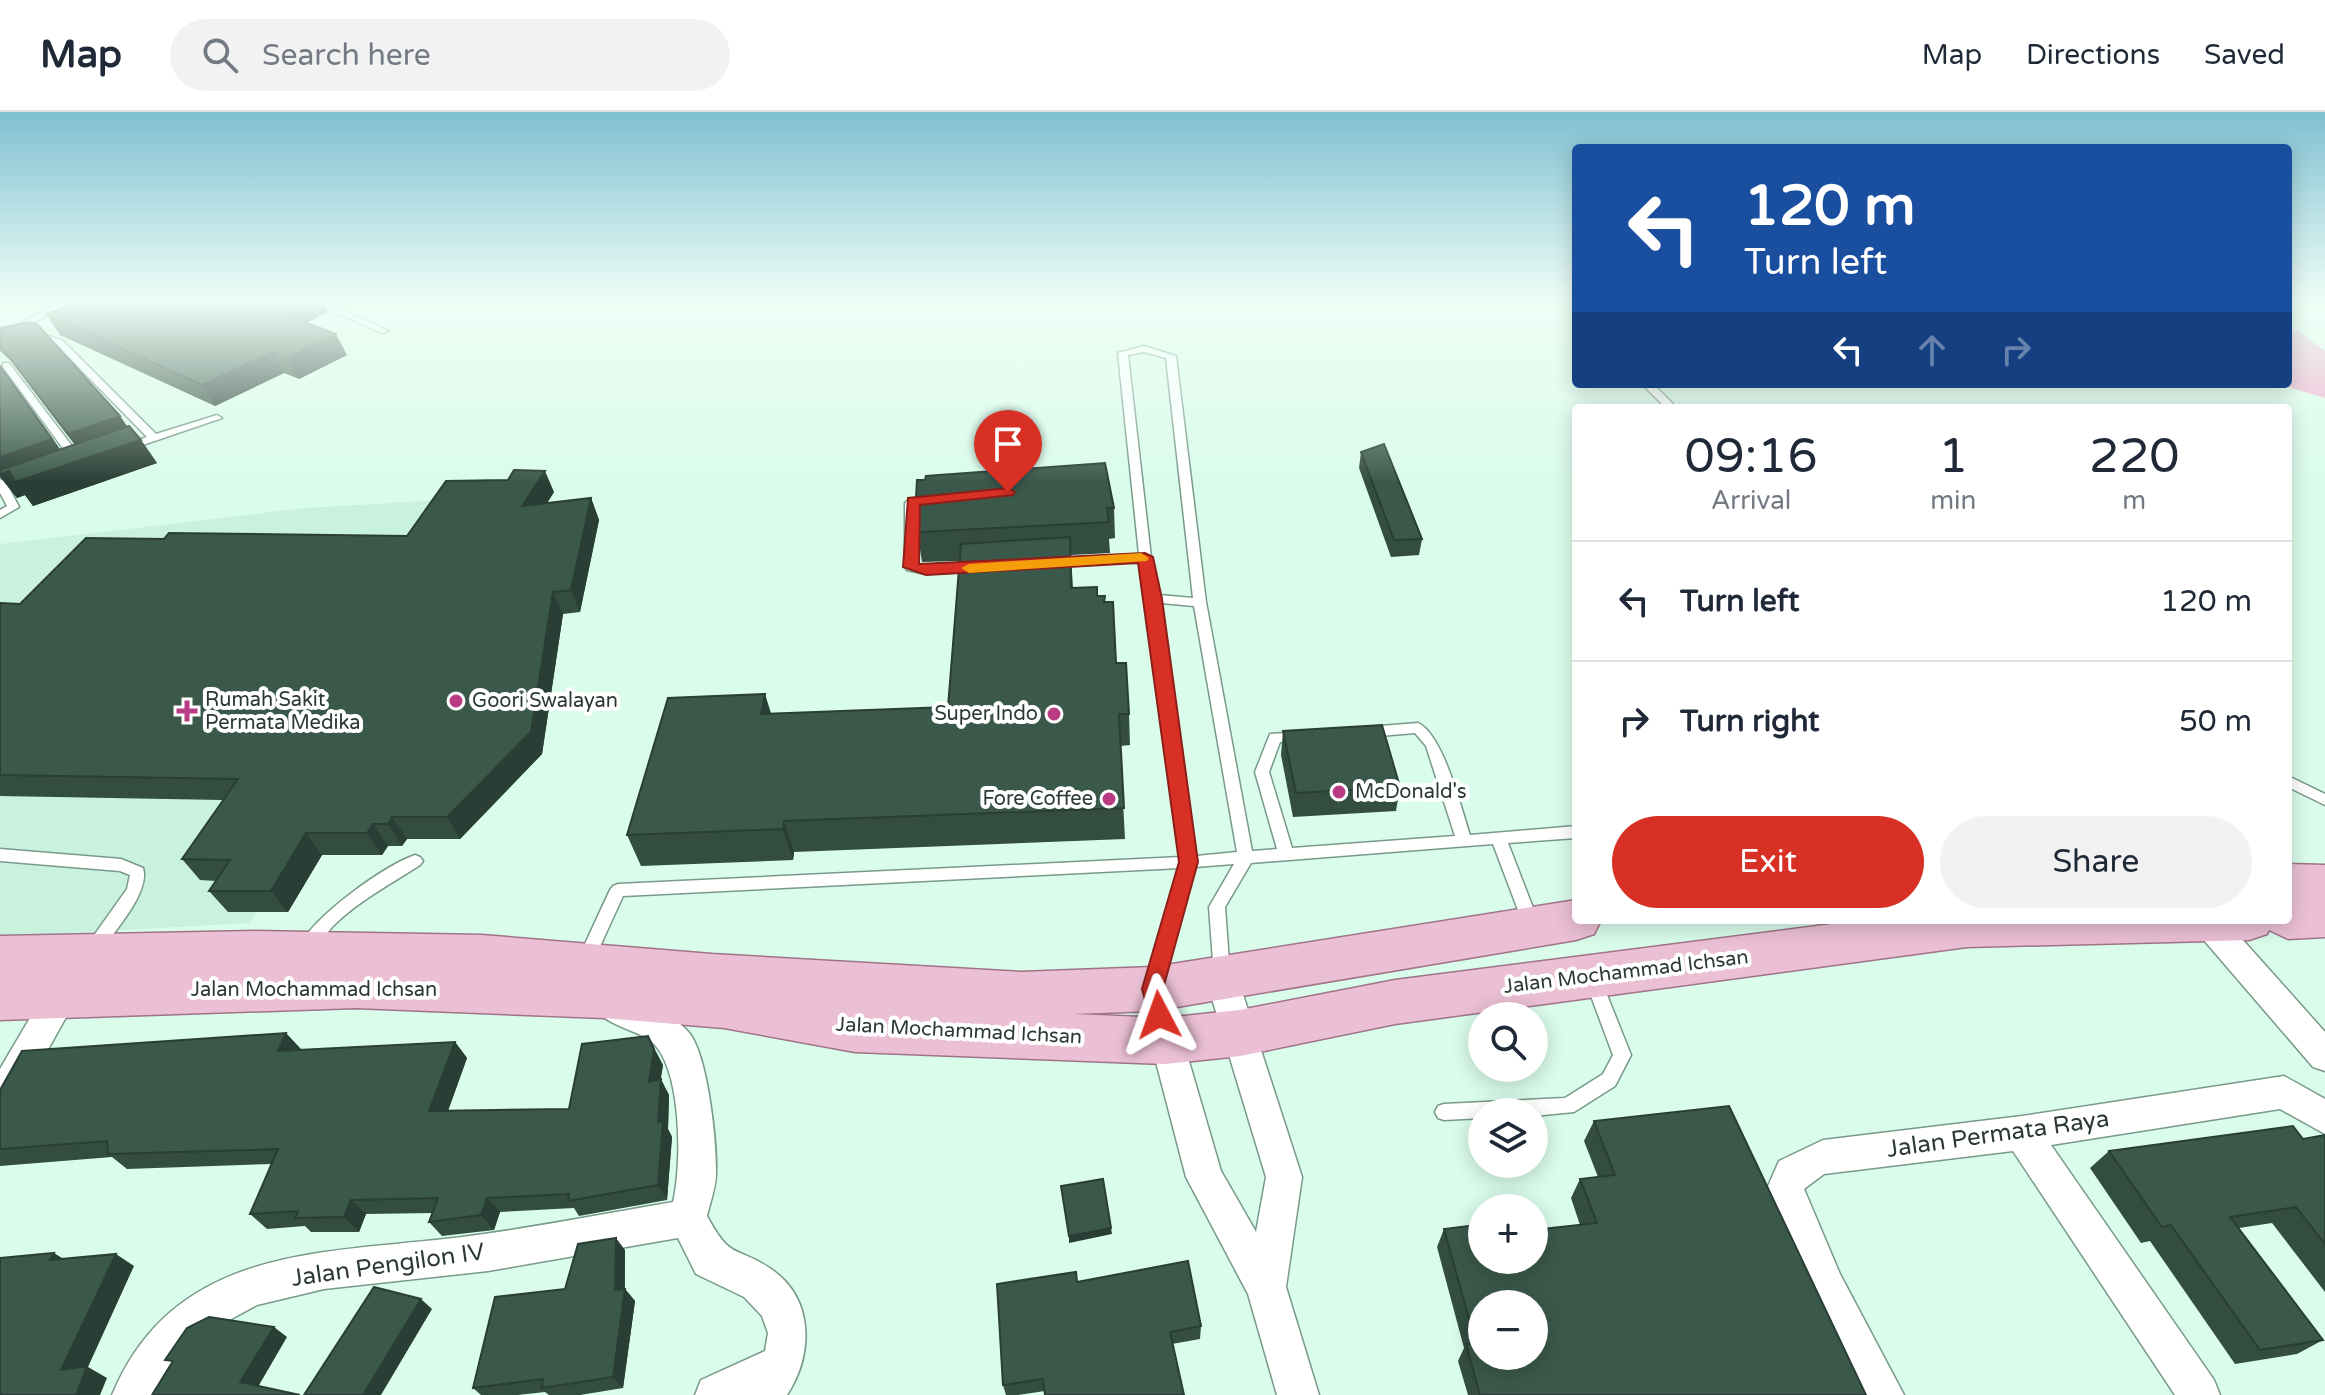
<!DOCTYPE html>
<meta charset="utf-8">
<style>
:root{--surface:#fff;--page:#f2f2f3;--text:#1f2937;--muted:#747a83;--line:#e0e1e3;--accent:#d93025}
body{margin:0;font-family:"Varela Round",sans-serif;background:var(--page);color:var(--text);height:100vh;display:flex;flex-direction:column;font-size:30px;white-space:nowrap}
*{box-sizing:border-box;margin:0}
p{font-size:26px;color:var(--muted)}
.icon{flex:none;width:44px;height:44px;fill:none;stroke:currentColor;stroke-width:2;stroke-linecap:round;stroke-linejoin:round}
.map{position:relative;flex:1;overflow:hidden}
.details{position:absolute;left:1572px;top:292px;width:720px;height:520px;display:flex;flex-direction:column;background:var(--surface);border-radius:8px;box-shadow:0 4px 20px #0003}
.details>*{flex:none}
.hud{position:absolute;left:1572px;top:32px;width:720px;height:244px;border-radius:8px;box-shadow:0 4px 20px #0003;background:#1a4fa0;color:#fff;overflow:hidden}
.fabs{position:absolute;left:1468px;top:890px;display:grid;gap:16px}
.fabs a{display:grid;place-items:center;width:80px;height:80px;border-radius:50%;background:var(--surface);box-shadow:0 4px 20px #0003;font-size:40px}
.pin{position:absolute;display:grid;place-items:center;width:68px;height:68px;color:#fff;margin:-82px -34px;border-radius:50% 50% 50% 0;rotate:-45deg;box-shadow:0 0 8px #0007}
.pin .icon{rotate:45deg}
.me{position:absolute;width:88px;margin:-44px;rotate:356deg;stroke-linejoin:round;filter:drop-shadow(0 0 6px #0008)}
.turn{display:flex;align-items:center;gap:28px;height:168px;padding:0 40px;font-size:36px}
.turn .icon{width:104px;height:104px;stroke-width:2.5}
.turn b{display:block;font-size:56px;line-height:68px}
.lanes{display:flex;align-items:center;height:76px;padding:0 40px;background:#0003;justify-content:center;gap:40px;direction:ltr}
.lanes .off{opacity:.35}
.eta{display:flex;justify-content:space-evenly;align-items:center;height:136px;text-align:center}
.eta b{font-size:48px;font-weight:600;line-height:56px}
.primary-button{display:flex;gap:16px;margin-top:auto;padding:16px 40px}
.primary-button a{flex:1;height:92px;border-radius:48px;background:var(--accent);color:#fff;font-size:32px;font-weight:600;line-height:92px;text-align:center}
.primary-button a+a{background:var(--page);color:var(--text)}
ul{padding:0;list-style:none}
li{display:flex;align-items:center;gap:24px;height:120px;padding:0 40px;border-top:2px solid var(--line)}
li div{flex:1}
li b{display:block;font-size:30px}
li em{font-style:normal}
header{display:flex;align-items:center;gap:48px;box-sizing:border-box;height:112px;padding:0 40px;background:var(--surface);border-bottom:2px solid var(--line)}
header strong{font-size:38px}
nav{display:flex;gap:44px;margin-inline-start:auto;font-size:28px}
.search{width:560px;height:72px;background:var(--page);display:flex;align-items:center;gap:20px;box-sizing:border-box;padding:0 28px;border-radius:44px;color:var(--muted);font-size:30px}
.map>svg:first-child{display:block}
</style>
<header>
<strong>Map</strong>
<div class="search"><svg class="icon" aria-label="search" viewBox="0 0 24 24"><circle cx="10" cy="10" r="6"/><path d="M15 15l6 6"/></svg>Search here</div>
<nav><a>Map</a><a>Directions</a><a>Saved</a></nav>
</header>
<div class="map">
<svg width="2325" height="1283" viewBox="0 0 2325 1283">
<rect width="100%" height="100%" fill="#dafceb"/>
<path fill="#c8f2de" d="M527 383 325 679 250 811 0 825V432L306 396Z"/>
<path fill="#efa8ca" d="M2288 216 2299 219 2325 239V286L2278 272H2288Z"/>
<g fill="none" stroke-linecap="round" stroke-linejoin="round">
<g stroke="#799989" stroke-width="3">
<g id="lane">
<path d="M59 191H71L18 219 10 217Z"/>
<path d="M315 191H327L389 219 381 221Z"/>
<path d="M1566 191H1576V202L1573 201Z"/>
<path d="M45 223 62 228 156 322 217 303 222 306 131 337H123V333L147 325 56 232 45 229 0 237V231Z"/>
<path d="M1144 234 1176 244 1206 490 1252 739 1277 737 1255 660 1270 622 1299 620 1306 625 1299 630H1280L1269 660 1292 736 1455 724 1426 634 1415 621 1368 625 1361 620 1368 615 1418 611C1443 622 1461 696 1470 723L1576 714V726L1508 731 1540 814 1538 819 1532 820 1526 819 1493 732 1251 751 1225 795 1230 863 1228 868 1222 870 1216 868 1214 863 1209 795 1234 752 1195 755 1162 872 1160 877 1154 879 1148 877 1146 872 1180 756 623 784 592 852 586 854 580 852 578 847 610 778 613 774 618 772 1181 745 1148 487 1140 449 1054 455 1048 451 1054 447 1139 442 1118 241ZM1144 240 1166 246 1193 486 1159 483 1151 445 1128 243ZM1161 491 1194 494 1237 740 1196 744Z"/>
<path d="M3 251H9L81 346V350H73L3 255Z"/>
<path d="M1642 272H1653L1677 296H1666Z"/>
<path d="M0 367 6 370 19 395 0 406V398L7 394 0 381Z"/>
<path d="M935 383 939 384V388L917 393V452L926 454 977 452 983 456 981 459 926 462 907 458 905 455V391L907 389Z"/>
<path d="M2288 664 2325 682V693L2288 675Z"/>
<path d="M0 737 121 747 143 756C151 780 113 821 99 841L93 843 87 841 85 836 127 777 130 763 120 759 0 749Z"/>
<path d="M415 743 420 745 423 749 420 753C391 772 358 789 333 814 324 823 316 843 301 839L299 834C316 803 382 755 415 743Z"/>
<path d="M1593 861 1599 863 1631 943 1615 974 1574 1000 1534 1004V1000H1482V1006L1444 1008 1438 1006 1435 1000 1438 994 1444 992 1565 986 1603 962 1613 943 1585 868 1587 863Z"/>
</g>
</g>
<g stroke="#799989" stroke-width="3">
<g id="street">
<path d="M2192 808H2225L2325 920V959L2313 955 2196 819Z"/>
<path d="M1222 853 1234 857 1238 867 1302 1065 1286 1175 1319 1283H1277L1248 1182 1186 1065 1137 877 1141 867 1153 863 1165 867 1221 1059 1256 1120 1266 1065 1206 867 1210 857Z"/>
<path d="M62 868 74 872 79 882 13 1000 0 1005V957L50 872Z"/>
<path d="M609 878C634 887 673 900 690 922 708 946 717 1031 716 1062 716 1075 710 1091 707 1104 732 1150 734 1132 771 1157 815 1187 813 1243 787 1283H695L701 1268 765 1239 768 1221 762 1204 744 1185 696 1162 678 1126 488 1159 324 1177 257 1193 200 1224 156 1283H112C175 1132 325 1142 462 1125 533 1116 603 1102 673 1090 682 1054 683 949 648 927 630 916 602 912 592 892L597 882Z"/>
<path d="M2284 964 2325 987V1022L2280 997 2051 1033 2214 1268 2220 1283H2175L2013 1039 1824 1062 1804 1077 1840 1162 1904 1283H1861L1812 1190 1765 1081 1779 1049 1823 1028 2022 1004Z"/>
</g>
</g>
<g stroke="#9f7488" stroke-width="3">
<path id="primary" d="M2288 752 2325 753V825L2288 827 2269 818 2267 822 2249 828 1967 835 1395 912 1240 944 1165 952 855 940 724 916 603 906 356 896 0 908V824L255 819 482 823 712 842 1021 860 1153 855 1576 788V808H1601L1594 822 1576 828 1153 899 1073 902 1165 906 1240 898 1395 868 1863 808H2288Z"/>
</g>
<use href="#lane" fill="#fff" fill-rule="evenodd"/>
<use href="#street" fill="#fff" fill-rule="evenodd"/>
<use href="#primary" fill="#ebbfd4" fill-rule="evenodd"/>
</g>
<g fill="#334d40">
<path d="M73 191H324L328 200 306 211 347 243 299 267 284 261 215 294 60 223 46 202 75 193Z"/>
<path d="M0 216 120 304 127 314 141 328 157 351 33 394 25 383 17 386 0 365V253L60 337 74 332 11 249 0 239Z"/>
<path d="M1361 340 1422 427 1419 443 1391 445 1359 356Z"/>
<path d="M554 380 547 391 591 386 599 408 580 500 563 502 542 642 460 727H407L402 734H388L382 743H322L288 800H228L209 779 216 769 200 768 182 747 223 688 0 684V491L20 492 164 427 407 424Z"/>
<path d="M1114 396 1115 426 1109 427 1110 441 1071 443 1073 476 1097 484 1105 490 1116 551 1129 602 1130 633 1120 634 1125 727 794 740 793 748 641 754 627 723 771 602 948 595 959 449 922 450 917 419Z"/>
<path d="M1283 619 1400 675 1396 699 1293 705 1281 643Z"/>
<path d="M455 930 467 946 448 999 569 997 663 953 660 968 669 983 668 1017 672 1025 667 1088 579 1104 574 1096 500 1100 494 1118 442 1124 429 1110 432 1101 366 1102 359 1120H311L305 1114 267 1117 250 1102 271 1052 127 1057 112 1045 0 1054V978L301 938Z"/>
<path d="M1594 1009 1866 1283H1468L1458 1249 1464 1236 1437 1135 1444 1117 1479 1125 1580 1113 1571 1086 1580 1067 1598 1065 1584 1029Z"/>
<path d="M2325 1023V1180L2272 1111 2239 1116 2323 1228 2297 1242 2235 1252 2150 1129 2141 1131 2090 1056 2109 1039 2303 1027Z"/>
<path d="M625 1138V1177L635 1189 623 1276 580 1283H549L545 1280 518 1283H481L473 1276 565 1177Z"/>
<path d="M1077 1170 1201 1214 1200 1227 1172 1232 1045 1279 1018 1283H1006L1003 1273Z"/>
</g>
<g fill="#293e34">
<path d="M293 191H324L328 200 287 220 276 199Z"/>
<path d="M336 222 347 243 299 267 287 246Z"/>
<path d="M272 240 284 261 215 294 202 273Z"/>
<path d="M0 253 69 350 141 328 157 351 33 394 25 383 17 386 0 364Z"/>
<path d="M120 304 135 327 84 345 68 322Z"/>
<path d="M545 359 554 380 532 415 522 394Z"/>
<path d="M591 386 599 408 580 500 571 478Z"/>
<path d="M553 480 563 502 542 642 460 727 447 705Z"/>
<path d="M765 582 775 614 761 602Z"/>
<path d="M392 705 407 727 402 734 388 712Z"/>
<path d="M784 709 794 740 793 748 783 717Z"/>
<path d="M373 712 388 734 382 743 367 721Z"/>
<path d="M306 721 322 743 288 800 271 779Z"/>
<path d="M286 921 301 937 278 939Z"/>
<path d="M648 924 663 953 658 985 649 970Z"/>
<path d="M455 930 467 946 442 1015 429 999Z"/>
<path d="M661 967 669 983 668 1017 672 1025 667 1088 658 1073V1010Z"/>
<path d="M487 1086 500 1100 494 1118 481 1103Z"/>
<path d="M351 1088 366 1102 359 1120 344 1105Z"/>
<path d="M1111 1116 1112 1122 1069 1131V1124Z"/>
<path d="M616 1126 625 1138 624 1183 625 1177 635 1189 623 1276 613 1265Z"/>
<path d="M54 1141 73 1153 50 1148Z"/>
<path d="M116 1142 134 1154 88 1255 107 1266 100 1283H76L61 1258Z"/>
<path d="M421 1187 432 1197 381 1283H363Z"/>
<path d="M274 1215 287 1225 255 1280 240 1270Z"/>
</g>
<g fill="#3b594b" stroke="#293e34" stroke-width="2" fill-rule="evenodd">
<path d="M81 191H293L276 199 336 222 287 246 272 240 202 273 46 202Z"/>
<path d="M30 210 37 212 120 304 68 322 0 233V216Z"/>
<path d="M0 254 52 327 0 345Z"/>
<path d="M129 314 141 328 15 370 9 359 0 362V358Z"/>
<path d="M1384 332 1422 427 1394 428 1361 340Z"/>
<path d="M1105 351 1114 396H1107L1109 410 921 420 917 419 915 405 917 368H925L926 364Z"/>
<path d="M514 358 545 359 522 394 591 386 571 478 553 480 531 620 447 705H392L388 712H373L367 721H306L271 779H209L230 748 182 747 238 667 0 663V491L20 492 86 426 164 427 169 421 407 424 446 369 508 368Z"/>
<path d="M1070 425 1071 476 1097 475V484H1105L1104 490H1113L1116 551H1126L1129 602H1119L1124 696 784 709 783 717 627 723 668 586 765 582 761 602 948 595 961 432Z"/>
<path d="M1382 613 1400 675 1296 681 1283 619Z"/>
<path d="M286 921 278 939 455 930 429 999 569 997 582 932 648 924 654 937 649 970 661 967 658 1010 663 1009 658 1073 568 1089 569 1082 487 1086 481 1103 429 1110 438 1086 351 1088 344 1105 295 1106 298 1099 250 1102 278 1037 108 1042 107 1029 0 1037V978L22 939Z"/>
<path d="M1729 994 1866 1283H1480L1466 1232H1476L1444 1117 1476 1113 1479 1125H1482V1148H1534V1118L1597 1111 1580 1067 1615 1063 1594 1009ZM1482 1192H1534V1244H1482Z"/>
<path d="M2293 1014 2303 1027 2325 1023V1132L2296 1095 2230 1105 2323 1228 2260 1238 2171 1113 2162 1115 2109 1039Z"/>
<path d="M1103 1067 1111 1116 1069 1124 1061 1074Z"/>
<path d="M616 1126 615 1178 625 1177 613 1265 542 1276 543 1267 473 1276 495 1185 565 1177 578 1132Z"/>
<path d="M54 1141 50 1148 116 1142 61 1258 87 1254 76 1283H0V1146Z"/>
<path d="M1188 1149 1201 1214 1170 1220 1184 1283H1045L1043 1267 1003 1273 997 1172 1076 1160 1077 1170Z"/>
<path d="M374 1175 421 1187 363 1283H304Z"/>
<path d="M209 1205 274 1215 240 1270 300 1283H152L173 1249 165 1248 187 1216Z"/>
</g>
<linearGradient id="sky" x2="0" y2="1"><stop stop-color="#7fc0d1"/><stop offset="0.51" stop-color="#eefef6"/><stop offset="1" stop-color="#eefef6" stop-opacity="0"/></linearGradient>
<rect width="2325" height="371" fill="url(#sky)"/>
<path fill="#d93025" stroke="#8d1f18" stroke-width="2" d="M1008 376 1015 380 1013 383 920 393 919 452 1145 441 1153 445 1162 487 1198 750 1163 877 1170 903 1166 909H1151L1142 877 1179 750 1138 451 926 463 903 455 908 386Z"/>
<path fill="#f59e0b" d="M1141 441 1149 446 1147 449 969 461 961 456 969 452Z"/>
<g fill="#bb3a84" stroke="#fff" stroke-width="3">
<circle cx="456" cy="589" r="8"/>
<path d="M183 587h8v8h8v8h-8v8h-8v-8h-8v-8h8z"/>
<circle cx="1054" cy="602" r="8"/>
<circle cx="1339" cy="680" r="8"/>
<circle cx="1109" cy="687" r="8"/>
</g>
<g text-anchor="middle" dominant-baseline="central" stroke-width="8" stroke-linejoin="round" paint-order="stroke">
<g font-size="20" fill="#2b3932" stroke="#fff" text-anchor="start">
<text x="205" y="588">Rumah Sakit<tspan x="205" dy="23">Permata Medika</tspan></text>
<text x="472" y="589">Goori Swalayan</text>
<text x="1038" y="602" text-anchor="end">Super Indo</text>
<text x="1355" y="680">McDonald's</text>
<text x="1093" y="687" text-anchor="end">Fore Coffee</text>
</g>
<g font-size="20" fill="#2b3932" stroke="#fff">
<text transform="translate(1626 860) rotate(-7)">Jalan Mochammad Ichsan</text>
<text x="314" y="878">Jalan Mochammad Ichsan</text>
<text transform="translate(959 919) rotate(3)">Jalan Mochammad Ichsan</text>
</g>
<g font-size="24" fill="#2b3932" stroke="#fff">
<text transform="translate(1998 1022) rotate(-8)">Jalan Permata Raya</text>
<text transform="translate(388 1153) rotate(-8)">Jalan Pengilon IV</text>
</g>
</g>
</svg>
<div class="fabs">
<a><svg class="icon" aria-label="search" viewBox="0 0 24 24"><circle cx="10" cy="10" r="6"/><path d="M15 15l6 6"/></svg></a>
<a><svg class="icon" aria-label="layers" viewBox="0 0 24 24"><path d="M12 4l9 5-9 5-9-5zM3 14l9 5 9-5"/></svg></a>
<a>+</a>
<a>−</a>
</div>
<div class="pin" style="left:1008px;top:380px;background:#d93025"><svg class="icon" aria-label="arrive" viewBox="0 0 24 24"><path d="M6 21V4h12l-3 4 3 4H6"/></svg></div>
<svg class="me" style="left:1159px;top:903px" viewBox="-20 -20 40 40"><path d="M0-17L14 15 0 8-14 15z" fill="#d93025" stroke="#fff" stroke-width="4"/></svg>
<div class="hud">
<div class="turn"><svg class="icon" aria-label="left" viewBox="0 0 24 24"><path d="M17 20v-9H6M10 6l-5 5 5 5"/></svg><div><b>120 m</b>Turn left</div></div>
<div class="lanes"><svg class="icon" aria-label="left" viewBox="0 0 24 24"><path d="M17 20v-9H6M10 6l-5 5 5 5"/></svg><svg class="icon off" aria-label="ahead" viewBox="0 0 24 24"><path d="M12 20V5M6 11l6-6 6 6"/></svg><svg class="icon off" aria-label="right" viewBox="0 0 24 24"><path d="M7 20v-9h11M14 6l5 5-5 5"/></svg></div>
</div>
<section class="details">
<div class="eta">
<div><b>09:16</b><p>Arrival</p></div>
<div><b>1</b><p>min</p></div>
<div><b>220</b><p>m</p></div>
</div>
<ul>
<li><svg class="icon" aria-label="left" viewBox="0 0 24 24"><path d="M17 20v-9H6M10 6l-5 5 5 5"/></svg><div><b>Turn left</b></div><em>120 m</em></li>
<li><svg class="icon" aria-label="right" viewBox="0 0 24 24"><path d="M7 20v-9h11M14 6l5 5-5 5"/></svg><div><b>Turn right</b></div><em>50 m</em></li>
</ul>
<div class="primary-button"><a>Exit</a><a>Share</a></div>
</section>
</div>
